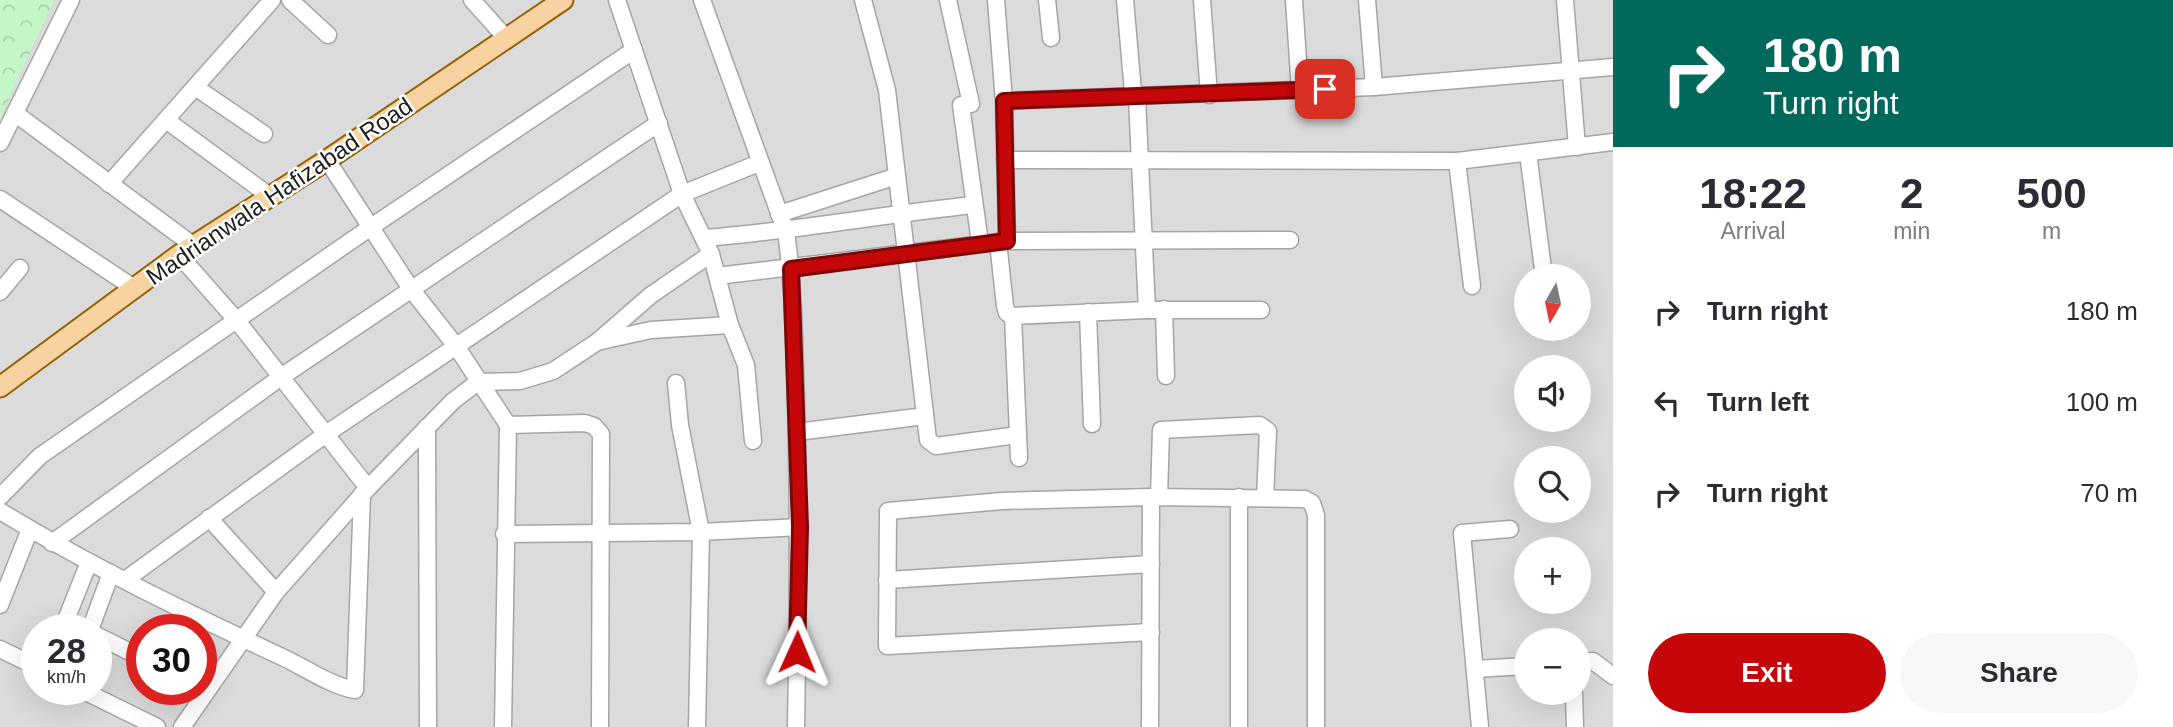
<!DOCTYPE html>
<meta charset="utf-8">
<style>
:root{--surface:#fff;--page:#f7f7f7;--text:#2b2b33;--muted:#7c7c81;--accent:#c50709}
body{margin:0;font-family:Arial,sans-serif;background:var(--page);color:var(--text);height:100vh;display:flex;flex-direction:column;font-size:26px;white-space:nowrap}
*{box-sizing:border-box;margin:0}
p{font-size:23px;color:var(--muted)}
.icon{flex:none;width:38px;height:38px;fill:none;stroke:currentColor;stroke-width:2;stroke-linecap:round;stroke-linejoin:round}
.map{position:relative;flex:1;overflow:hidden}
.sheet{display:flex;flex-direction:column;background:var(--surface);width:560px}
.sheet>*{flex:none}
.top-card{background:#00695c;color:#fff;overflow:hidden}
.needle{width:46px;rotate:189deg}
.buttons{position:absolute;left:1514px;top:264px;display:grid;gap:14px}
.buttons a{display:grid;place-items:center;width:77px;height:77px;border-radius:50%;background:var(--surface);box-shadow:0 7px 28px #0002;font-size:35px}
.speed{position:absolute;left:21px;top:614px;display:flex;gap:14px;font-size:35px;font-weight:700;text-align:center}
.speed>*{display:grid;place-content:center;width:91px;height:91px;border-radius:50%;background:var(--surface);box-shadow:0 7px 28px #0002;line-height:1}
.speed small{font-size:18px;font-weight:400}
.speed .limit{border:10px solid #d22;background:#fff;color:#111}
.pin{position:absolute;display:grid;place-items:center;width:60px;height:60px;color:#fff;margin:-30px;border-radius:14px;box-shadow:0 4px 10px #0006}
.me{position:absolute;width:77px;margin:-38px;rotate:1deg;stroke-linejoin:round;filter:drop-shadow(0 0 5px #0008)}
.turn{display:flex;align-items:center;gap:24px;height:147px;padding:0 35px;font-size:32px}
.turn .icon{width:91px;height:91px;stroke-width:2.5}
.turn b{display:block;font-size:49px;line-height:60px}
.eta{display:flex;justify-content:space-evenly;align-items:center;height:119px;text-align:center}
.eta b{font-size:42px;font-weight:600;line-height:49px}
.action{display:flex;gap:14px;margin-top:auto;padding:14px 35px}
.action a{flex:1;height:80px;border-radius:42px;background:var(--accent);color:#fff;font-size:28px;font-weight:600;line-height:80px;text-align:center}
.action a+a{background:var(--page);color:var(--text)}
ul{padding:0;list-style:none}
li{display:flex;align-items:center;gap:21px;height:91px;padding:0 35px}
li div{flex:1}
li b{display:block;font-size:26px}
li em{font-style:normal}
main{display:flex;flex:1;min-height:0}
.map>svg:first-child{display:block}
</style>
<main>
<div class="map">
<svg width="1613" height="727" viewBox="0 0 1613 727">
<defs>
<pattern id="park-crowns" width="20" height="18" patternUnits="userSpaceOnUse" patternTransform="scale(1.75)"><rect width="20" height="18" fill="#c3f7c7"/><path d="M2 6a3 3 0 1 1 6 0M12 15a3 3 0 1 1 6 0" fill="none" stroke="#a7d3aa"/></pattern>
</defs>
<rect width="100%" height="100%" fill="#efece5"/>
<path fill="#dcdbdb" fill-rule="evenodd" d="M0 0H1613V727H0ZM1526 276H1578V329H1526ZM1526 368H1578V420H1526ZM1526 458H1578V511H1526ZM1526 550H1578V602H1526ZM37 630H96V690H37ZM142 630H201V690H142ZM1526 640H1578V693H1526Z"/>
<path fill="url(#park-crowns)" d="M0 0H54L0 118Z"/>
<g fill="none" stroke-linecap="round" stroke-linejoin="round">
<g stroke="#a5a5a5" stroke-width="19">
<g id="minor">
<path d="M290 0 328 35"/>
<path d="M472 0 506 38"/>
<path d="M617 0 682 194 711 254 730 325 746 365 753 441"/>
<path d="M702 0 786 232C794 289 794 345 796 402 799 511 798 618 796 727"/>
<path d="M863 0 887 90 928 440 936 446 1018 435"/>
<path d="M948 0 971 104 961 105 980 243"/>
<path d="M996 0 1004 101 1007 241"/>
<path d="M1047 0 1051 38"/>
<path d="M1125 0 1133 92 1137 98 1147 310"/>
<path d="M1202 0 1209 95"/>
<path d="M1294 0 1300 91"/>
<path d="M1367 0 1374 87"/>
<path d="M1565 0 1577 147"/>
<path d="M195 87 264 134"/>
<path d="M1004 101 1374 87 1613 67"/>
<path d="M16 114 194 246"/>
<path d="M166 120 271 197"/>
<path d="M0 143 71 0"/>
<path d="M1528 153 1543 269"/>
<path d="M327 160 411 289 456 346 508 425 503 727"/>
<path d="M1005 160 1457 161 1613 142"/>
<path d="M1457 161 1472 286"/>
<path d="M109 184 272 0"/>
<path d="M0 199 134 288"/>
<path d="M779 214 897 176"/>
<path d="M705 238C796 231 884 214 974 205"/>
<path d="M998 242 1005 306 1007 313 1013 316 1147 310H1261"/>
<path d="M179 255 238 322 368 488"/>
<path d="M717 276 1007 241 1290 240"/>
<path d="M0 292 20 268"/>
<path d="M1164 309 1166 376"/>
<path d="M1088 312 1092 424"/>
<path d="M1013 316 1019 458"/>
<path d="M601 341 651 330 730 325"/>
<path d="M676 383 680 425 701 532 697 727"/>
<path d="M508 425 585 423 594 426 601 434 600 727"/>
<path d="M427 427 428 727"/>
<path d="M797 432 925 416"/>
<path d="M0 497 40 456 371 227 634 50"/>
<path d="M1159 497 1161 430 1260 425 1268 431 1265 498"/>
<path d="M1239 497V727"/>
<path d="M0 511C90 566 186 612 282 657 304 667 331 686 355 690L362 494"/>
<path d="M209 518 276 592"/>
<path d="M504 534 701 532 800 527"/>
<path d="M52 543 281 377 659 123"/>
<path d="M125 580 326 434 682 194 759 163"/>
<path d="M887 580 1151 564"/>
<path d="M0 605 30 529"/>
<path d="M62 630 89 562"/>
<path d="M90 630 111 573"/>
<path d="M1151 632 887 646 888 511 1002 501 1151 497 1305 499 1312 503 1316 515V727"/>
<path d="M96 635 142 658"/>
<path d="M0 649 37 667"/>
<path d="M1578 662 1593 661 1613 676"/>
<path d="M1475 669 1526 666"/>
<path d="M82 690 157 727"/>
<path d="M1574 693 1575 727"/>
<path d="M182 727 276 592 368 488 453 401 478 382 520 381 553 371 597 342 651 295 711 254"/>
<path d="M1150 727 1151 497"/>
<path d="M1480 727 1462 533 1510 529"/>
</g>
</g>
<g stroke="#936305" stroke-width="23">
<path id="major" d="M0 387 179 255 327 160 563 0"/>
</g>
<use href="#minor" stroke="#fff" stroke-width="16"/>
<use href="#major" stroke="#f8d2a0" stroke-width="19"/>
</g>
<g fill="none" stroke-linecap="round" stroke-linejoin="round">
<g stroke="#800506" stroke-width="18">
<path id="route" d="M797 652 800 527 791 269 1007 241 1004 101 1325 89"/>
</g>
<use href="#route" stroke="#c50709" stroke-width="12"/>
</g>
<g text-anchor="middle" dominant-baseline="central" stroke-width="5" stroke-linejoin="round" paint-order="stroke">
<g font-size="24" fill="#1e1e1e" stroke="#fff">
<text transform="translate(279 191) rotate(-34)">Madrianwala Hafizabad Road</text>
</g>
</g>
</svg>
<div class="buttons">
<a><svg class="needle" viewBox="-14 -14 28 28"><path d="M0-13l5 13h-10z" fill="#e53935"/><path d="M0 13l5-13h-10z" fill="#7c7c81"/></svg></a>
<a><svg class="icon" aria-label="sound" viewBox="0 0 24 24"><path d="M4 9h4l5-4v14l-5-4H4zM17 9q2 3 0 6"/></svg></a>
<a><svg class="icon" aria-label="search" viewBox="0 0 24 24"><circle cx="10" cy="10" r="6"/><path d="M15 15l6 6"/></svg></a>
<a>+</a>
<a>−</a>
</div>
<div class="speed"><div>28<small>km/h</small></div><div class="limit">30</div></div>
<div class="pin" style="left:1325px;top:89px;background:#d93025"><svg class="icon" aria-label="arrive" viewBox="0 0 24 24"><path d="M6 21V4h12l-3 4 3 4H6"/></svg></div>
<svg class="me" style="left:797px;top:652px" viewBox="-20 -20 40 40"><path d="M0-17L14 15 0 8-14 15z" fill="#c50709" stroke="#fff" stroke-width="4"/></svg>
</div>
<section class="sheet">
<div class="top-card">
<div class="turn"><svg class="icon" aria-label="right" viewBox="0 0 24 24"><path d="M7 20v-9h11M14 6l5 5-5 5"/></svg><div><b>180 m</b>Turn right</div></div>
</div>
<div class="eta">
<div><b>18:22</b><p>Arrival</p></div>
<div><b>2</b><p>min</p></div>
<div><b>500</b><p>m</p></div>
</div>
<ul>
<li><svg class="icon" aria-label="right" viewBox="0 0 24 24"><path d="M7 20v-9h11M14 6l5 5-5 5"/></svg><div><b>Turn right</b></div><em>180 m</em></li>
<li><svg class="icon" aria-label="left" viewBox="0 0 24 24"><path d="M17 20v-9H6M10 6l-5 5 5 5"/></svg><div><b>Turn left</b></div><em>100 m</em></li>
<li><svg class="icon" aria-label="right" viewBox="0 0 24 24"><path d="M7 20v-9h11M14 6l5 5-5 5"/></svg><div><b>Turn right</b></div><em>70 m</em></li>
</ul>
<div class="action"><a>Exit</a><a>Share</a></div>
</section>
</main>
